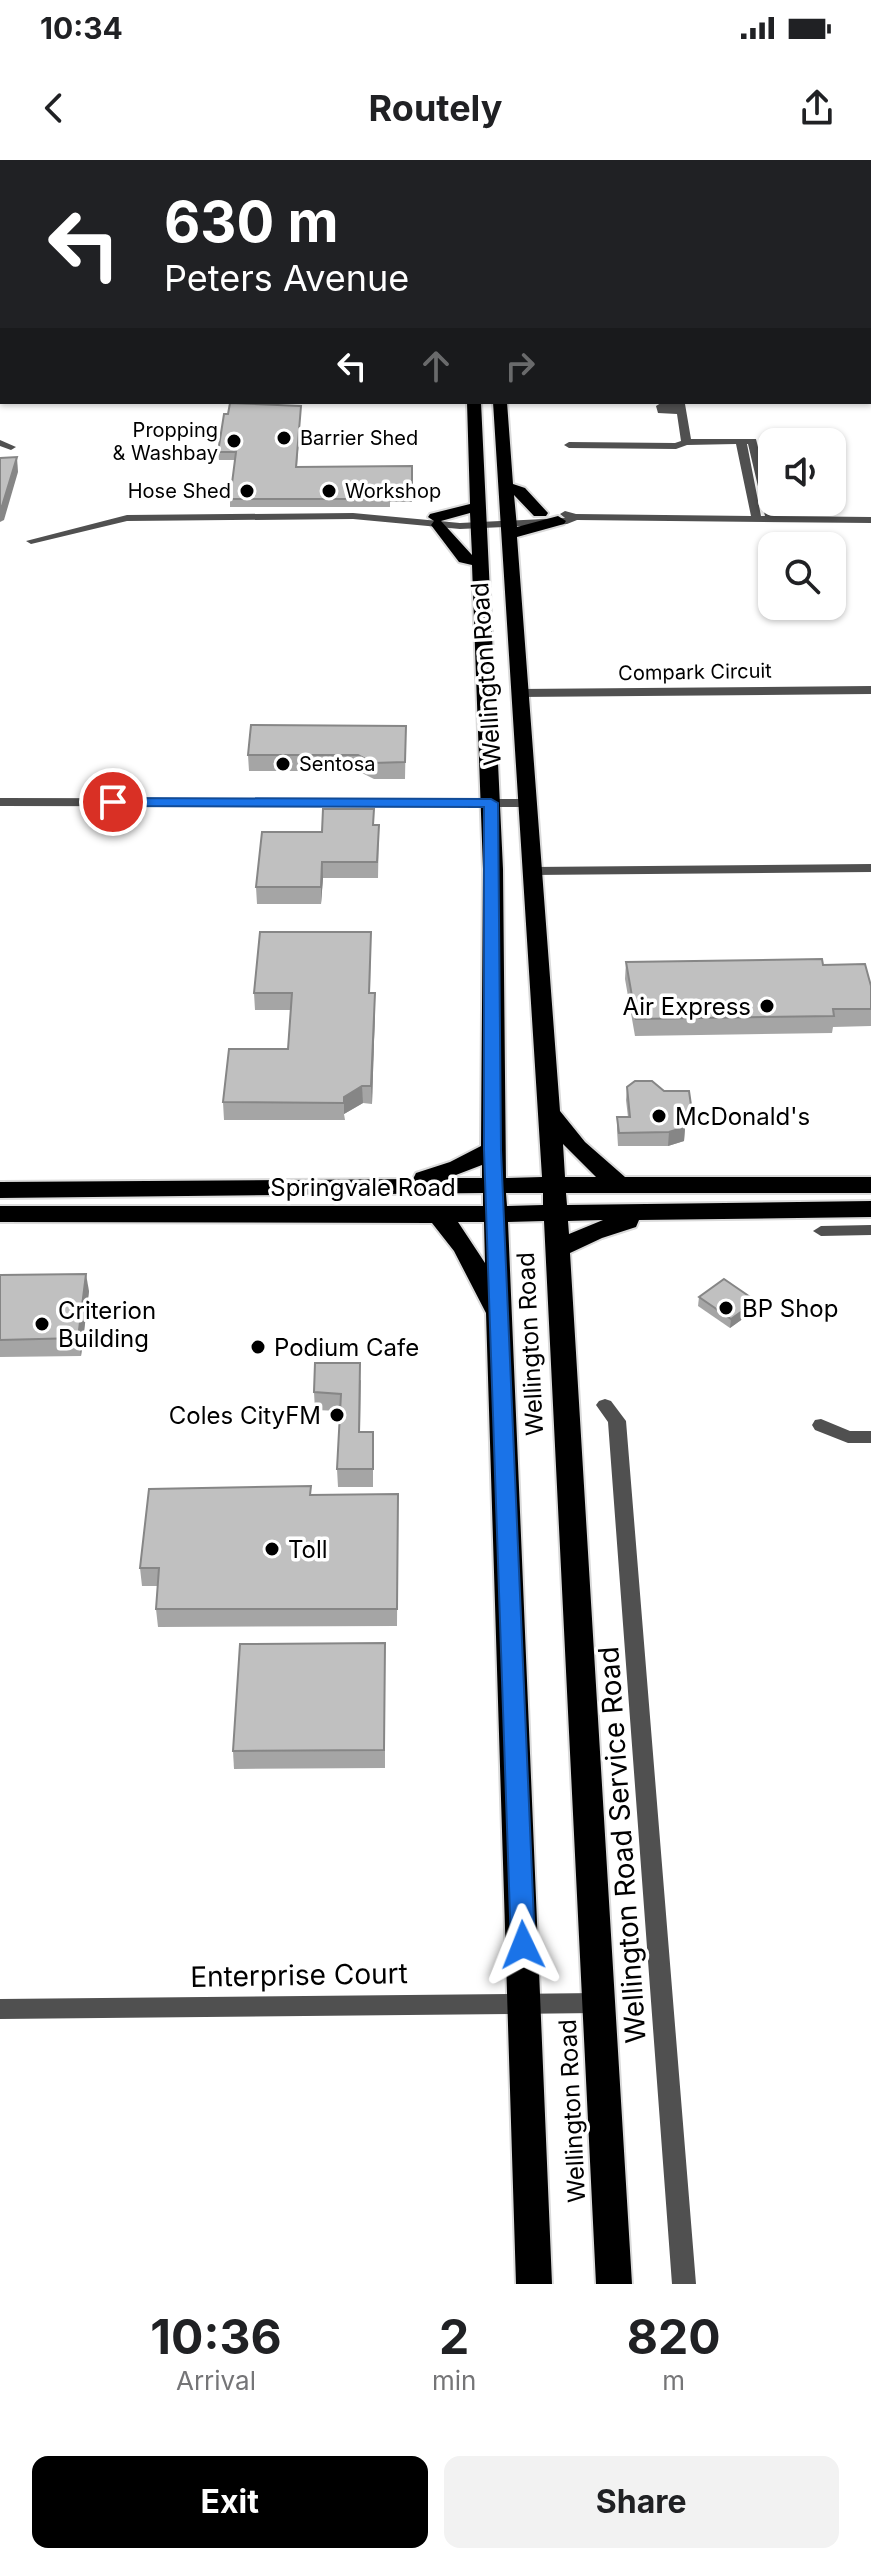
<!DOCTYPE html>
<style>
:root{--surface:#fff;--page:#f2f2f2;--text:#202124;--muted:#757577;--accent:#000}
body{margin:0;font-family:Inter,sans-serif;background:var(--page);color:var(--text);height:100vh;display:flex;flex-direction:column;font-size:30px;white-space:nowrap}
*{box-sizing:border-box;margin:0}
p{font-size:26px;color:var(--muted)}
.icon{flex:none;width:44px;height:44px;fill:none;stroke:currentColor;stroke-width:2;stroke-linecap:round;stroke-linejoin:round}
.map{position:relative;height:2124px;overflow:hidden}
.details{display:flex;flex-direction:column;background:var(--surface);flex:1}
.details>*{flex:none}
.guide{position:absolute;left:0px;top:0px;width:872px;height:244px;box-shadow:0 2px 6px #0004;background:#202124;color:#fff;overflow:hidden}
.controls{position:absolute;left:758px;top:268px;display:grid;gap:16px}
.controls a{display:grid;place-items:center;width:88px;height:88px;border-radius:16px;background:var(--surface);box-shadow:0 2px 6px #0004;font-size:40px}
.pin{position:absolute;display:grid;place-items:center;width:68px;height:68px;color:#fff;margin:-34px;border:4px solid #fff;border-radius:50%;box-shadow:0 2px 8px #0007}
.me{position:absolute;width:88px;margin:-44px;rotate:358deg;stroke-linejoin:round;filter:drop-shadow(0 0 6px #0008)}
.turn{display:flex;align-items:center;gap:28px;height:168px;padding:0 32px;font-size:36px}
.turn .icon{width:104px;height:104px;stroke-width:2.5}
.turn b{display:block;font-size:56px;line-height:68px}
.lanes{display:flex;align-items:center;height:76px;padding:0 32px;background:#0003;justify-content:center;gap:40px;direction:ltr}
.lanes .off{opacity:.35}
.eta{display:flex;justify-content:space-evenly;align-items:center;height:136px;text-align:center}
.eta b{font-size:48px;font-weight:700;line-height:56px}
.button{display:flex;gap:16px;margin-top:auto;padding:16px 32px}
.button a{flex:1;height:92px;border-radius:16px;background:var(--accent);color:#fff;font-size:32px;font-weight:700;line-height:92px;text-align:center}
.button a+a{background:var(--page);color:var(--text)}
.status{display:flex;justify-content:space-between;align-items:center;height:56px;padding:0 40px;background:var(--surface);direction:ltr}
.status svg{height:22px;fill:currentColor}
header{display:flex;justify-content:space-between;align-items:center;height:104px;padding:0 32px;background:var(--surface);font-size:36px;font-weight:700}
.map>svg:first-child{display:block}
</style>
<div class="status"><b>10:34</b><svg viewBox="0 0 49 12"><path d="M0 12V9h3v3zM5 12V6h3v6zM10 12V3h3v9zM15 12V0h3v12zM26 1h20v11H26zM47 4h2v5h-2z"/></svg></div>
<header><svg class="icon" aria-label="back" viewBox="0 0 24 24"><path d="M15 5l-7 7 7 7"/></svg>Routely<svg class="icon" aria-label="share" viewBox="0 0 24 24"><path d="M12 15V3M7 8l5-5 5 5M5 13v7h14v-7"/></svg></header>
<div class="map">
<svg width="871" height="2124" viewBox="0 0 871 2124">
<rect width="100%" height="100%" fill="#fff"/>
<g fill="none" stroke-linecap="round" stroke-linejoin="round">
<g stroke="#dbdbdb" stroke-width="4">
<g id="highway">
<rect x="462" y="0" width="12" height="2"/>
<path d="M484 0H496L497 2H485Z"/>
<path d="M467 242H481L503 709 506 1018 542 1017 493 242H507L513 324 525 328 548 353 546 356H534L514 335 517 367 558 356 566 361 564 364 517 377 560 951 585 982 625 1017H871V1033H566L567 1045 871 1041V1057L639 1060 636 1067 602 1078 570 1093 632 2124H596L544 1061 508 1062 552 2124H516L486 1153 454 1091 432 1063 0 1062V1046H483V1033L0 1038V1022L413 1019 416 1013 450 1002 481 986 483 709 472 405 459 402 431 365 434 361 428 357 430 354 470 344ZM470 353 472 395 441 361ZM563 984 596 1017H565ZM482 1005V1018H448ZM506 1033H543V1045L507 1046ZM603 1060 569 1074 568 1061ZM458 1062H484L485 1103Z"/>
</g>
</g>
<g fill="#505050" fill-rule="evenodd">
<rect x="0" y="92" width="2" height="6"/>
<path d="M661 243 685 244 691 279H756L775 356 871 357V363L577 360 567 364 460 369 353 359 127 361 31 384 26 381 127 355 353 353 460 363 565 358 560 354 565 351 576 354 751 356 736 284 687 285 676 289 569 288 564 285 569 282 675 283 681 281 677 254 658 253 656 246ZM747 284H748L765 356H761Z"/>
<path d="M0 280 16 287 11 290 0 286Z"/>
<path d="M871 526V534L519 537 513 533 519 529Z"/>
<path d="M0 638 527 639 533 643 527 647 0 646Z"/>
<path d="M871 704V712L532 715 525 711 532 707Z"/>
<path d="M871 1065V1075L821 1076 813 1071 821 1066Z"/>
<path d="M605 1239 611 1241 626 1261 696 2124H672L608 1262 596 1245 599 1241Z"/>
<path d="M821 1259 850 1271H871V1283H848L815 1270 812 1265 815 1260Z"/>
<path d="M598 1833 606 1836 609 1843 606 1850 598 1853 0 1859V1839Z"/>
</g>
<rect fill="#1d1d1d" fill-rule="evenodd" x="870" y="197" width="1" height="6"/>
<use href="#highway" fill="#000" fill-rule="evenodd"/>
</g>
<g fill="#a5a5a5">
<path d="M301 246 297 307 412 306V342H390V347H230V339L235 300H219L218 292Z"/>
<path d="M406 566 405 619H374L358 611H249L248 595Z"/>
<path d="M374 649V665H379L378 718H323L321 744H257L256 727 322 672Z"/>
<path d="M371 772 370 833H375V850L372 944 363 943 344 954 345 960H224L223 942 288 889 291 850H255L254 833Z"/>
<path d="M626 802 823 805 871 826V866L833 867 832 873 635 876 625 819Z"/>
<path d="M627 927 691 965 685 968 684 981 668 986H618L617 970V957H628L626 940Z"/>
<path d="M0 1115 89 1131 81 1196 0 1197Z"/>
<path d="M699 1137 755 1150 730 1168 698 1146Z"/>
<path d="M361 1220 360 1272 373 1289V1327H338L337 1309 340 1251 315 1250 314 1232Z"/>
<path d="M311 1326V1335L398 1334 397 1466 158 1467 156 1449 158 1426H142L140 1408Z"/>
<path d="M385 1483V1608L234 1609 233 1591Z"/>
</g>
<g fill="#868686">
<path d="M17 297 18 312 4 360 0 362V346Z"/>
<path d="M322 702 323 718 321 744V727Z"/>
<path d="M375 833V850L372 944 371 926Z"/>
<path d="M362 926 363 943 344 954V937Z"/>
<path d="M692 952 691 965 685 968 684 981 668 986 669 972 684 956Z"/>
<path d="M86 1114 89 1131 81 1196 78 1178Z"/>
<path d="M756 1141 755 1150 730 1168 731 1159Z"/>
</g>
<g fill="#c0c0c0" stroke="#868686" stroke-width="2">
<path d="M230 243 301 246 296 307 412 306V334H390V339H230L236 292H218L224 254H228Z"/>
<path d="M17 297 2 346H0V298Z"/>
<path d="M251 565 406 566 405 602 373 603 358 595H248Z"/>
<path d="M323 649H374L373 665H379L377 702H322L321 727H256L262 672H322Z"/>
<path d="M260 772H371L369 833H375L371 926H362L344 937V943L223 942 229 889H288L292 833H254Z"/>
<path d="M822 799 823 805 865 804 871 826V849H833L834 856 636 859 626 802Z"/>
<path d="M635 921H652L664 931H689L692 952 684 956 685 967 669 972 619 973 617 957H630L627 927Z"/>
<path d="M86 1114 78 1178 0 1180V1115Z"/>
<path d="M724 1119 756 1141 731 1159 699 1137Z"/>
<path d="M315 1203H360L359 1272H373V1309H337L341 1234 314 1232Z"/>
<path d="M311 1326 310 1335 398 1334 397 1449H156L159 1408H140L149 1329Z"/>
<path d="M385 1483 384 1590 233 1591 240 1484Z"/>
</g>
<path fill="#1a73e8" stroke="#114b97" stroke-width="2" d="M113 638 491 639 498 643 501 990 535 1785 531 1793 523 1796 514 1793 511 1785 484 990V647L108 646V639Z"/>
<g fill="#000" stroke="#fff" stroke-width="3">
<circle cx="284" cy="278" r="8"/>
<circle cx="234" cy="281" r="8"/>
<circle cx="247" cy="331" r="8"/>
<circle cx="329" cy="331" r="8"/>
<circle cx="283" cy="604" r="8"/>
<circle cx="767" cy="846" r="8"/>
<circle cx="659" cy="956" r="8"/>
<circle cx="726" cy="1148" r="8"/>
<circle cx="42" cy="1164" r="8"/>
<circle cx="258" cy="1187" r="8"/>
<circle cx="337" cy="1255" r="8"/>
<circle cx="272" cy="1389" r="8"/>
</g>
<g text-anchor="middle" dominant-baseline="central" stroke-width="7" stroke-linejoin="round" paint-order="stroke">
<g font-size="20" fill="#000" stroke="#fff" text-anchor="start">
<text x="218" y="270" text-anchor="end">Propping<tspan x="218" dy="23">&amp; Washbay</tspan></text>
<text x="300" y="278">Barrier Shed</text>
<text x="231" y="331" text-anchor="end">Hose Shed</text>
<text x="345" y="331">Workshop</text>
<text x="299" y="604">Sentosa</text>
</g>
<g font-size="20" fill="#000" stroke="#fff">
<text transform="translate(695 512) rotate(-1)">Compark Circuit</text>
</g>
<g font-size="24" fill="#000" stroke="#fff">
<text transform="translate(486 514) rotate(-94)">Wellington Road</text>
<text x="363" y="1027">Springvale Road</text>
<text transform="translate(530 1184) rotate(-93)">Wellington Road</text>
<text transform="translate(572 1951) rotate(-93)">Wellington Road</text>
</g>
<g font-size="24" fill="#000" stroke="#fff" text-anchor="start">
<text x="751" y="846" text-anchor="end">Air Express</text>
<text x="675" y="956">McDonald's</text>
<text x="742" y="1148">BP Shop</text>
<text x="58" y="1150">Criterion<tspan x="58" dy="28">Building</tspan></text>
<text x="274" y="1187">Podium Cafe</text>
<text x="321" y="1255" text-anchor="end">Coles CityFM</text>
<text x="288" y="1389">Toll</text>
</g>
<g font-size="28" fill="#000" stroke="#fff">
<text transform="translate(622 1685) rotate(-94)">Wellington Road Service Road</text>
<text transform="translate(299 1815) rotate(-1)">Enterprise Court</text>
</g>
</g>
</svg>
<div class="controls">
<a><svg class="icon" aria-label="sound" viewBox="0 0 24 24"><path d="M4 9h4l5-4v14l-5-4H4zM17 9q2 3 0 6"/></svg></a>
<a><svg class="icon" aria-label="search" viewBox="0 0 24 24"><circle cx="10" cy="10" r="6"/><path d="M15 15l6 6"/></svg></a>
</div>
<div class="pin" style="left:113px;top:642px;background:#d93025"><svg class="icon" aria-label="arrive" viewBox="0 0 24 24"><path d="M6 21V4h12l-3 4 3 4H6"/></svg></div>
<svg class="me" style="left:523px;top:1785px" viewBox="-20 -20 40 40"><path d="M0-17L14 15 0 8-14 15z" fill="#1a73e8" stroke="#fff" stroke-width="4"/></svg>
<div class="guide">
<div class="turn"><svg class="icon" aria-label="left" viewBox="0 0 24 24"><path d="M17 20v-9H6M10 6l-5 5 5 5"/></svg><div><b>630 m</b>Peters Avenue</div></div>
<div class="lanes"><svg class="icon" aria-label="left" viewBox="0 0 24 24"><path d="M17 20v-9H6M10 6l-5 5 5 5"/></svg><svg class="icon off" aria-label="ahead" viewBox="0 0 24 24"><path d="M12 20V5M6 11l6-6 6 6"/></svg><svg class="icon off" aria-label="right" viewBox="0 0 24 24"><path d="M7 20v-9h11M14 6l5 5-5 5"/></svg></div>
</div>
</div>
<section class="details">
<div class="eta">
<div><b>10:36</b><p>Arrival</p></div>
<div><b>2</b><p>min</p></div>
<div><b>820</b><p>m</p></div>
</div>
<div class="button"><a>Exit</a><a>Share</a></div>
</section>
